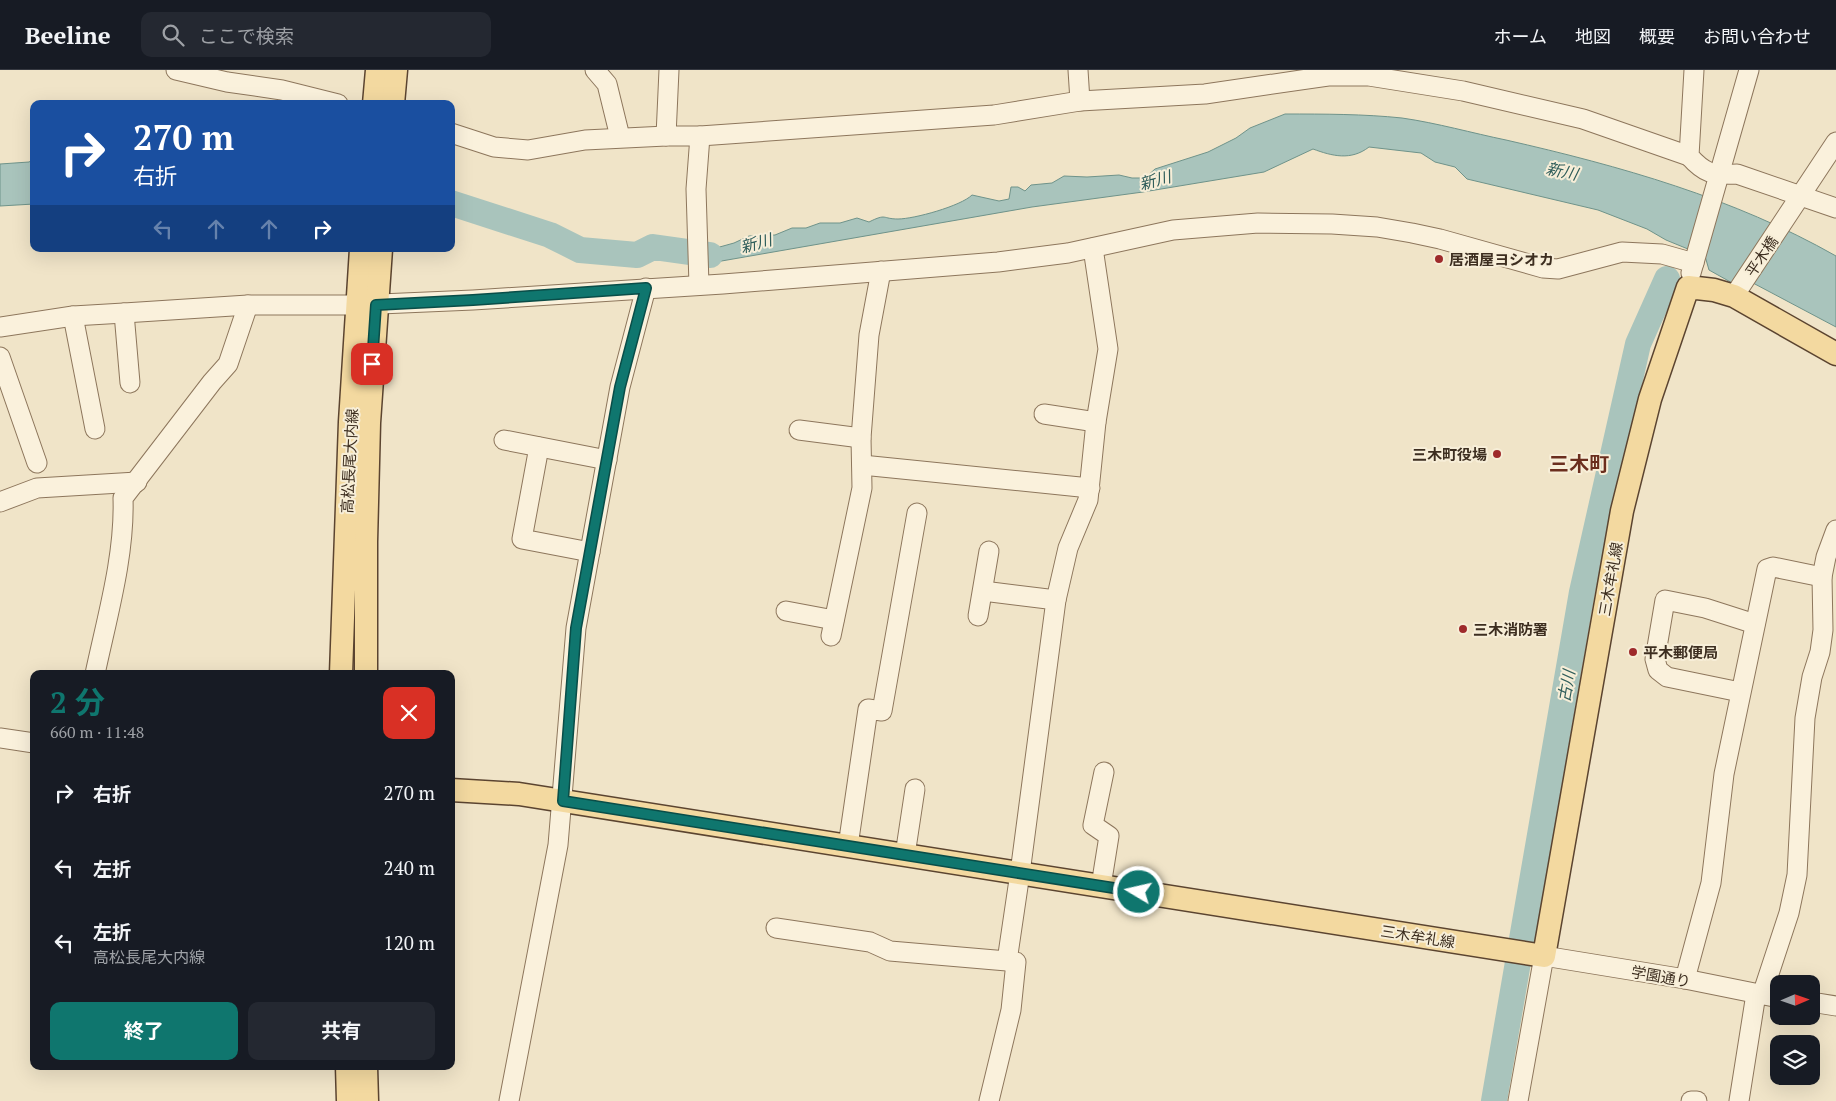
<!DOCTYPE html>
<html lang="ja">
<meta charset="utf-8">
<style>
:root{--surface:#171b24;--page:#242831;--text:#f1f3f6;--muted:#9ea1a6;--line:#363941;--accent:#0f766e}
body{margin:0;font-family:"PT Serif","Noto Sans JP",serif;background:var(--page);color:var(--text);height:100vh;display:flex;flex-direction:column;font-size:19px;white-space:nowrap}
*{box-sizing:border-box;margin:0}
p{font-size:16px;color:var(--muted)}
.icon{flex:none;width:28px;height:28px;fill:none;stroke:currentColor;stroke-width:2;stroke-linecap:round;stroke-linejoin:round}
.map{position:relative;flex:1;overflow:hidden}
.drawer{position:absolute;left:30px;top:600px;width:425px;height:400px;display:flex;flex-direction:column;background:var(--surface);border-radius:10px;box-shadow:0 5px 20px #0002}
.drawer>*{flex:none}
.guide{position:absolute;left:30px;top:30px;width:425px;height:152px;border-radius:10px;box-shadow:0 5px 20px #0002;background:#1a4fa0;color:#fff;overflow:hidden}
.needle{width:32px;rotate:88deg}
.fabs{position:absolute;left:1770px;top:905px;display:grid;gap:10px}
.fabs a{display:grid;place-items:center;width:50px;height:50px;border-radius:10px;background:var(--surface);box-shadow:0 5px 20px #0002;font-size:25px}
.pin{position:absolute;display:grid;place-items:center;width:42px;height:42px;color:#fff;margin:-21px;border-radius:10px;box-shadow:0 2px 8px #0006}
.me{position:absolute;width:55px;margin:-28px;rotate:279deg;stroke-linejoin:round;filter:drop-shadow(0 0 4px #0008)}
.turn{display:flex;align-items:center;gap:18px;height:105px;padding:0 20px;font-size:22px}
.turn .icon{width:65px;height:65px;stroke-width:2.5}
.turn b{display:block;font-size:35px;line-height:42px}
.lanes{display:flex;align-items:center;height:48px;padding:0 20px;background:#0003;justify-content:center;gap:25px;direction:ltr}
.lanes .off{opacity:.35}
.round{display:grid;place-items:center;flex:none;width:52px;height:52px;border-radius:10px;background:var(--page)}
.overview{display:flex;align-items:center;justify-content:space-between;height:85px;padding:0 20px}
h1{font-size:30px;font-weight:700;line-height:38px;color:var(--accent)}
.button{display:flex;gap:10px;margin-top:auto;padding:10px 20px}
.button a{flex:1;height:58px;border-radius:10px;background:var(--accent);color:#fff;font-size:20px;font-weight:700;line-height:58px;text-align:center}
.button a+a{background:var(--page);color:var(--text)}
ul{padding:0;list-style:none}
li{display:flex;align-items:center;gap:15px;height:75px;padding:0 20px}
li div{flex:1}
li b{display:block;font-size:19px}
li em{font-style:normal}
header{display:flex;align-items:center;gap:30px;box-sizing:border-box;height:70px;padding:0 25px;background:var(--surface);border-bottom:1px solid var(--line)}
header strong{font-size:24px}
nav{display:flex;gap:28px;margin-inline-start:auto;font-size:18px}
.search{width:350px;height:45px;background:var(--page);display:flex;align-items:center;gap:12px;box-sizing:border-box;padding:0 18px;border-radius:10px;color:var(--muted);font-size:19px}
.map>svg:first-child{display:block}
</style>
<header>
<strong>Beeline</strong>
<div class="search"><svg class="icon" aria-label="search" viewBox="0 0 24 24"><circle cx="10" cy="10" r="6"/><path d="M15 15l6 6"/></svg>ここで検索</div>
<nav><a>ホーム</a><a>地図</a><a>概要</a><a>お問い合わせ</a></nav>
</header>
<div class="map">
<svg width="1836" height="1031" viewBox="0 0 1836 1031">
<rect width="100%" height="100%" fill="#f0e4c8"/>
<g fill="#a9c4bc" stroke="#6f938a">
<path d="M1285 44C1324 44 1364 44 1402 48 1437 53 1472 63 1506 70 1620 96 1734 128 1836 186V257L1753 213 1743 219 1709 200 1705 186 1666 170 1647 159 1598 140 1467 109 1455 97 1435 92 1421 83 1369 77C1351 91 1332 86 1313 79L1264 102 1143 122 1032 137 710 193 675 191V180L716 178 734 173 749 166 775 165 792 158H806L820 153H840L857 148 869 152C887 143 882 149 898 149 914 149 961 136 972 125L999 131 1009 129 1011 117H1018L1025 121 1031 115 1052 113 1064 106 1087 107 1119 105 1132 108H1145L1155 99 1208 82 1236 68 1250 58Z"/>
<path d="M34 89V134L0 136V94L29 92Z"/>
</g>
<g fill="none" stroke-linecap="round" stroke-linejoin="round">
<g stroke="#a9c4bc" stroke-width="26">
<path d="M451 133 550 165 580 180 637 185 653 177 710 185"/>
<path d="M1494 1031 1582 522 1638 274 1667 209"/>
</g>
<g stroke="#8d765c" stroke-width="21">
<g id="minor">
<path d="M176 0 227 12 282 20 338 34"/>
<path d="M595 0 607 14 620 67"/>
<path d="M669 0 666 66H700L696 119 699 215"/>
<path d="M1078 0 1080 31"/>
<path d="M1694 0 1689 86C1705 104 1712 105 1737 104L1836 138"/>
<path d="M451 63 494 77 528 80 585 70 666 66"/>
<path d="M700 66 994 45 1080 31 1205 24 1328 6H1369L1463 21 1583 49 1689 86"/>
<path d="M1691 203 1749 0"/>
<path d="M1734 226 1836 72"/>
<path d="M124 243 130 313"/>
<path d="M73 246 95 359"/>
<path d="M0 257 73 246 124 243 248 235H357L473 230 723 214 998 192 1068 183 1173 160 1258 153 1332 154 1377 157 1412 163 1440 169 1543 198 1558 199 1622 182 1662 184 1694 193"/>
<path d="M0 287 37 393"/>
<path d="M1044 344 1096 352"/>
<path d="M799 360 861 368"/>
<path d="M504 370 607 390"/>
<path d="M539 377 522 469 590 482"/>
<path d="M862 395 1090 418"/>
<path d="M0 432 37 418 137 412"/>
<path d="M983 521 1056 530"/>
<path d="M786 541 834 550"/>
<path d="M978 546 989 481"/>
<path d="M831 566 862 418 861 368 869 265 881 201"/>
<path d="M95 604C107 547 125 486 123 428L212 312 228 294 248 235"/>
<path d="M1740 622 1667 607 1658 600 1655 589 1665 530 1705 538 1755 554"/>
<path d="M0 668 34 673"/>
<path d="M848 776 868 639 882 641 917 443"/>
<path d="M905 785 915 719"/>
<path d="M1101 816 1109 766 1093 755 1104 702"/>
<path d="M776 858 870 872 890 881 1007 891"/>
<path d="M1685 909 1711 813 1724 704 1767 499 1773 497 1822 507"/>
<path d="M1762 925 1789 843 1797 805 1805 648 1812 607 1820 582 1823 560 1822 507 1826 487 1836 460"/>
<path d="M1811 932 1836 936"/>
<path d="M509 1031 558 775 576 558 620 317 646 218"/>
<path d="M989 1031 1011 940 1016 892 1007 891 1020 803 1056 530 1068 478 1088 430 1096 352 1108 279 1093 178"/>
<path d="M1518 1031 1544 886 1685 909 1779 928"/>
<path d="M1691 1031H1697"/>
<path d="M1739 1031 1756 924"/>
</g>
</g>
<g stroke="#5b4430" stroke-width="25">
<g id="major">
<path d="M374 34 377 0"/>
<path d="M393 34 396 0"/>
<path d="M341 604 350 352 361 179"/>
<path d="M366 604V472L369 353 381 179"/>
<path d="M451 720 519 724 1544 886 1622 441 1650 329 1688 217 1714 220 1734 226 1836 284"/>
<path d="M347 996 348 1031"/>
<path d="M366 996 367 1031"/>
</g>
</g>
<use href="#minor" stroke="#faf1dc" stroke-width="19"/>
<use href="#major" stroke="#f3d9a0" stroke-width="22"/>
</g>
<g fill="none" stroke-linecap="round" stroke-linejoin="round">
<g stroke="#0a4d48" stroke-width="12">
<path id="route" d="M372 294 376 235 473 230 646 218 620 317 576 558 563 731 1139 822"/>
</g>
<use href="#route" stroke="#0f766e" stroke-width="9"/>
</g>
<g fill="#9e2a2b" stroke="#f7eed8" stroke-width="2">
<circle cx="1439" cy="189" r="5"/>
<circle cx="1497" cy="384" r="5"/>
<circle cx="1463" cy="559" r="5"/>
<circle cx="1633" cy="582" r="5"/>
</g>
<g text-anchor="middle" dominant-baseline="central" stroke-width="4" stroke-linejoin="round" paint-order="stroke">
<g font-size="15" fill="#3d2e20" stroke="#f7eed8">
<text transform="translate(1761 186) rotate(-56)">平木橋</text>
<text transform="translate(349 391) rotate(-87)">高松長尾大内線</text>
<text transform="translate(1610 509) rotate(-80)">三木牟礼線</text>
<text transform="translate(1418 866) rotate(9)">三木牟礼線</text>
<text transform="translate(1661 906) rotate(10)">学園通り</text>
</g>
<g font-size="15" font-weight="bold" fill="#3d2e20" stroke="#f7eed8" text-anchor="start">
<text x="1449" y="189">居酒屋ヨシオカ</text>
<text x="1487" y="384" text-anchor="end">三木町役場</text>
<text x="1473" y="559">三木消防署</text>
<text x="1643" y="582">平木郵便局</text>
</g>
<g font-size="16" font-style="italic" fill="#2f5d5a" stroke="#f7eed8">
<text transform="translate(1562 101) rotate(12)">新川</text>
<text transform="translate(1155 110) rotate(-15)">新川</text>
<text transform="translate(756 173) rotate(-15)">新川</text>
<text transform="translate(1566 616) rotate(-80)">古川</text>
</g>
<g font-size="20" font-weight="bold" fill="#6b2e1e" stroke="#f7eed8">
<text x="1579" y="393">三木町</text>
</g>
</g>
</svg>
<div class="fabs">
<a><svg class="needle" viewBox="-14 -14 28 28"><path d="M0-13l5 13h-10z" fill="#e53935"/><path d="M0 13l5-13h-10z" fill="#9ea1a6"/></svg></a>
<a><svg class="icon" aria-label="layers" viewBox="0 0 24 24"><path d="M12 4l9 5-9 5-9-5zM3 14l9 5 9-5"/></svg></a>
</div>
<div class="pin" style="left:372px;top:294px;background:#d93025"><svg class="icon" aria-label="arrive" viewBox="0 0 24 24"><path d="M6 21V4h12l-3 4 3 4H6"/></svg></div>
<svg class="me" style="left:1139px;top:822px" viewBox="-20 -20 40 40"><circle r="17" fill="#0f766e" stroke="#fff" stroke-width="3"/><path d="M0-11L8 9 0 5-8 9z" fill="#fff"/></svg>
<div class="guide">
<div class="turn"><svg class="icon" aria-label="right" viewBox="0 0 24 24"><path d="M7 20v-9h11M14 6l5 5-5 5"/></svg><div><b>270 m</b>右折</div></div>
<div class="lanes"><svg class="icon off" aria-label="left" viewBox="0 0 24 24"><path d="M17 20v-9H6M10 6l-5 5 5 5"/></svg><svg class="icon off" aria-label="ahead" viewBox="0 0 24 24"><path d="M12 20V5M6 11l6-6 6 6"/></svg><svg class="icon off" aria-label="ahead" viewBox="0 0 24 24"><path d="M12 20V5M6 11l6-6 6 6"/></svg><svg class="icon" aria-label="right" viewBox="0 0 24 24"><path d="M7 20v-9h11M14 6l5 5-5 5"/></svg></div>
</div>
<section class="drawer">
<div class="overview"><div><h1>2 分</h1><p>660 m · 11:48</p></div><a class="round" style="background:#d93025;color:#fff"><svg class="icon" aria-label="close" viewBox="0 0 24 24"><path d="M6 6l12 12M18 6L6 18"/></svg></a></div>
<ul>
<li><svg class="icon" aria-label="right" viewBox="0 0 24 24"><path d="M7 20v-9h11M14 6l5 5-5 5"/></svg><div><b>右折</b></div><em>270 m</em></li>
<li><svg class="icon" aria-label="left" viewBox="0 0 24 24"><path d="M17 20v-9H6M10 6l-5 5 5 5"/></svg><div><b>左折</b></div><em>240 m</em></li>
<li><svg class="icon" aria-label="left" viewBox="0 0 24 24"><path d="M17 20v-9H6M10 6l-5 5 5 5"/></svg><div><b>左折</b><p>高松長尾大内線</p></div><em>120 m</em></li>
</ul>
<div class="button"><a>終了</a><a>共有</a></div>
</section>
</div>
